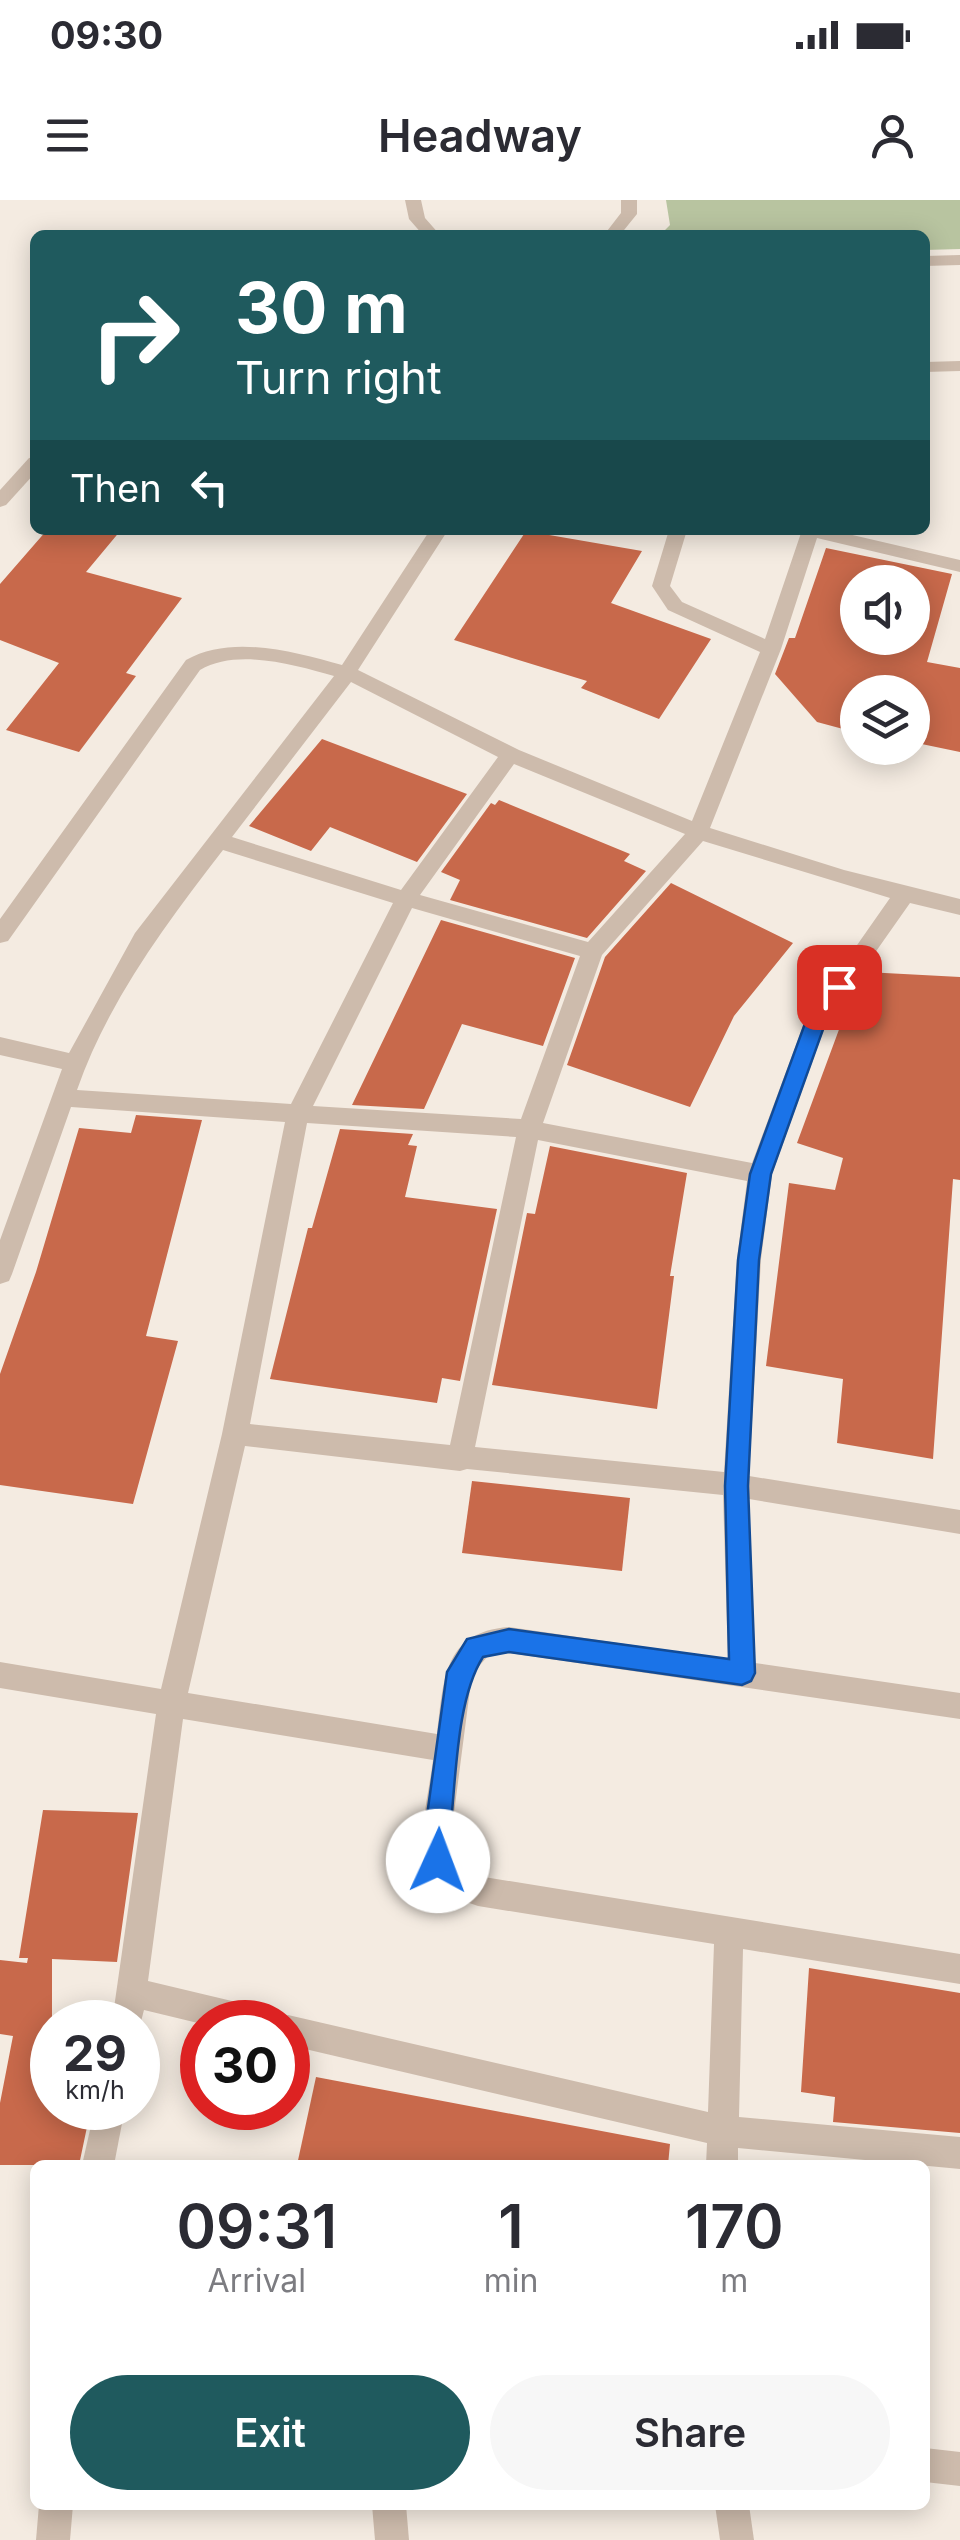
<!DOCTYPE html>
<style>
:root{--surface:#fff;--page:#f7f7f7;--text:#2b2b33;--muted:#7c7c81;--accent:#1f5a5e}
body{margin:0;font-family:Inter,sans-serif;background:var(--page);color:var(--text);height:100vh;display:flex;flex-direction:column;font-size:38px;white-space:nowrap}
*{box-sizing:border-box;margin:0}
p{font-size:32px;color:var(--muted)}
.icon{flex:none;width:55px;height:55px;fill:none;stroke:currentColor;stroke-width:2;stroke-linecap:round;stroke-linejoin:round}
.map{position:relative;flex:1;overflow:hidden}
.side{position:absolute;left:30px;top:1960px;width:900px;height:350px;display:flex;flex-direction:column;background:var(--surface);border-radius:15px;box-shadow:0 5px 25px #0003}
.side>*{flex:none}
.top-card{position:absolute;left:30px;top:30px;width:900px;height:305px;border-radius:15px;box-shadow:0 5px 25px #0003;background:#1f5a5e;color:#fff;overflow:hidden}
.buttons{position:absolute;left:840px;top:365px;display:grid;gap:20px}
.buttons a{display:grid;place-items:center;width:90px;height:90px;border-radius:50%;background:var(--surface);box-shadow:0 5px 25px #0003;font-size:50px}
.speed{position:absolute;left:30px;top:1800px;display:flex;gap:20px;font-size:50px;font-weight:700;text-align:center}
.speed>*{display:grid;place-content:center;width:130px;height:130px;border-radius:50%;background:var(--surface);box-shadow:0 5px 25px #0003;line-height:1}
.speed small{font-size:25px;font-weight:400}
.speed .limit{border:15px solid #d22;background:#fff;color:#111}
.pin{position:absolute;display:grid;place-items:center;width:85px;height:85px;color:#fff;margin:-42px;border-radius:20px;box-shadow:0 5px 15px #0006}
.me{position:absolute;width:110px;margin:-55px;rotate:2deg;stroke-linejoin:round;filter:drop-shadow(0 0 8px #0008)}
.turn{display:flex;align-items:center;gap:35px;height:210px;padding:0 40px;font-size:45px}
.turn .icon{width:130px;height:130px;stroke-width:2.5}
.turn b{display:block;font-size:70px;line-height:85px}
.then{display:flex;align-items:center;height:95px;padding:0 40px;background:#0003;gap:20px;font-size:38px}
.eta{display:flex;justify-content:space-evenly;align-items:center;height:170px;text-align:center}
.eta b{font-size:60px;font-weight:600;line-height:70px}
.action{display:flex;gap:20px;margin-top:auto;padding:20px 40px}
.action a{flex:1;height:115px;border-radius:60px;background:var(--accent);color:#fff;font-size:40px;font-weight:600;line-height:115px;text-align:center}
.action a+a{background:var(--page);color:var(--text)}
.status{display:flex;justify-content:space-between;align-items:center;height:70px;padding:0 50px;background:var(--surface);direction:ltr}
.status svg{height:28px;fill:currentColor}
header{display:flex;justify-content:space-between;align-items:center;height:130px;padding:0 40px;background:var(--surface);font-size:45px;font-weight:600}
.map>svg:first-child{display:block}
</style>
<div class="status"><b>09:30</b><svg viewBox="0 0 49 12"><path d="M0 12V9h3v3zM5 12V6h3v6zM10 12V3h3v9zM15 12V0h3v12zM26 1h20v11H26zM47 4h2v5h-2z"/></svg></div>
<header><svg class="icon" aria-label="menu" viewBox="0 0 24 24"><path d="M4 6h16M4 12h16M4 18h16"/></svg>Headway<svg class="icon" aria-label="person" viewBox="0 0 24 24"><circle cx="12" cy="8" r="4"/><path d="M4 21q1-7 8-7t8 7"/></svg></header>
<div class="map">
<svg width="960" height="2340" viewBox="0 0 960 2340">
<rect width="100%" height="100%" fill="#f4ebe1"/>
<path fill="#b8c4a0" d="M666 0H960V49L925 50V35H660L670 25Z"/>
<g fill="#c8694b" fill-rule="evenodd">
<path d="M47 330H121L86 372 182 398 126 473 136 476 79 552 6 530 59 463 0 440V384Z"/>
<path d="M526 331 642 351 611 403 711 439 659 519 581 488 587 481 454 440Z"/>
<path d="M826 348 952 374 927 462 960 468V552L912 542V492H858V533L817 522 775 474 789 438H795ZM858 382H912V438H858Z"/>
<path d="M322 539 467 594 417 662 330 627 311 651 249 626Z"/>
<path d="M499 600 630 654 624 661 646 671 587 738 450 700 460 680 441 672 491 603 495 605Z"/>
<path d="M671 683 793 743 734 816 690 907 567 865 605 757Z"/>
<path d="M441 720 575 758 543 846 462 824 424 909 352 905Z"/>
<path d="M866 772 960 777V980L953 979 933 1259 837 1243 843 1179 766 1166 789 983 835 990 843 958 797 943 854 789Z"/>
<path d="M136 915 202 920 146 1136 178 1141 133 1304 0 1285V1174L36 1072 79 928 131 933Z"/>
<path d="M340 929 413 934 408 945 417 946 405 997 497 1009 460 1181 442 1178 437 1203 270 1179 308 1028H312Z"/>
<path d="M550 946 687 973 670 1076H674L657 1209 492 1185 527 1013 535 1014Z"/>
<path d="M472 1281 630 1298 622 1371 462 1353Z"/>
<path d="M43 1610 138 1613 117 1762 52 1759V1908H91L79 1965H0V1903L13 1836 0 1834V1760L27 1763 28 1758H19Z"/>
<path d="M809 1768 960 1793V1933L833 1922 835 1897 801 1892Z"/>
<path d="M316 1877 670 1944 668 1965H297Z"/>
</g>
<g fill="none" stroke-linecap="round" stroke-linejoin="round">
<g fill="#cdbbac" fill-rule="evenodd">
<path d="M405 0H421L425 18 440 35H423L409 19Z"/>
<path d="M621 0H637V14L620 35H604L621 13Z"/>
<path d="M960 55V65L925 66V56Z"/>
<path d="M960 161V171L925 172V162Z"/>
<path d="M35 257V273L6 305 0 307V290L29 258Z"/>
<path d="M430 330H448L358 470 519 550 692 621 760 452 668 410 652 386 669 330H687L670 386 682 402 765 439 802 330H831L960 360V372L817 338 781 449 710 628 844 670 960 699V715L910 703 827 821 772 974 761 1059 749 1276 960 1310V1334L749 1299 755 1463 960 1493V1519L509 1453 488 1456 472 1474 450 1644 459 1665 478 1676 960 1754V1784L743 1749 739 1917 960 1937V1969L738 1948V1965H706L707 1943 288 1845V1822H276L288 1815 708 1912 714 1744 478 1706C401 1682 425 1622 433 1560L183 1519 148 1781 257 1807 268 1811 272 1822 202 1824 144 1810 138 1833V1822H112L156 1514 0 1488V1462L161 1489 222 1234 285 922 71 907 12 1074 9 1081 0 1084V1040L62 869 0 855V837L69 853 135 733 334 476C295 465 237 448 200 470L8 741 0 743V719L186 460C232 434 294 452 342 465ZM351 482 498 557 401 690 232 637ZM514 564 685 634 588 742 420 695ZM703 641 890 698 806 818 752 963 543 923 602 755ZM223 650 393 703 291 904 77 890C108 801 166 724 223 650ZM412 708 580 756 521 919 313 906ZM307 923 516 937 450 1245 250 1224ZM538 940 747 981 737 1059 724 1272 475 1247ZM245 1246 460 1271 467 1269 723 1295 728 1459 509 1427C442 1432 444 1481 437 1534L188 1493Z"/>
<path d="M95 1908H125L114 1965H82Z"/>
<path d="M925 2248 960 2252V2286L925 2282Z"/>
<path d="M39 2305H73L70 2340H36Z"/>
<path d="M372 2305H406L409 2340H375Z"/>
<path d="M715 2305H749L754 2340H720Z"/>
</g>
</g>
<path fill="#1a73e8" stroke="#114b97" stroke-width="2.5" d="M839 780 849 787 826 821 771 974 759 1060 748 1286 755 1473 751 1481 742 1485 509 1452 483 1457C456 1499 456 1582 450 1632 449 1646 452 1658 447 1670L438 1674 429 1670 423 1644 447 1472 467 1439 509 1429 729 1459 725 1286 738 1060 750 974 807 818 832 782Z"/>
</svg>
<div class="buttons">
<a><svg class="icon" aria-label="sound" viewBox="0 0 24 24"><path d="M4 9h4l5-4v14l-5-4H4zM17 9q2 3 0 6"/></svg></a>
<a><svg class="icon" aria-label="layers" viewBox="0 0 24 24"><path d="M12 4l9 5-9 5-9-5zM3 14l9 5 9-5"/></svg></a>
</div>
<div class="speed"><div>29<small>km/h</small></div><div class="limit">30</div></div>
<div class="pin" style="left:839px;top:787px;background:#d93025"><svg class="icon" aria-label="arrive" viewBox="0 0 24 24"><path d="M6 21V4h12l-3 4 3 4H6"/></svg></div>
<svg class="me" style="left:438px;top:1661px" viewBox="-20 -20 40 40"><circle r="19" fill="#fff"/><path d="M0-13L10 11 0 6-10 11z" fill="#1a73e8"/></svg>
<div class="top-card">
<div class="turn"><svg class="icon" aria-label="right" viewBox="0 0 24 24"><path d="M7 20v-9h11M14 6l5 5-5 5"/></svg><div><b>30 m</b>Turn right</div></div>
<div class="then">Then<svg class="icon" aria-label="left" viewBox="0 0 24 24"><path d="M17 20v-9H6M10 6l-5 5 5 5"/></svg></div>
</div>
<section class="side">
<div class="eta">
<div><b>09:31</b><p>Arrival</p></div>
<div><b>1</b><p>min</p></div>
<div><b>170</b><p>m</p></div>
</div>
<div class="action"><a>Exit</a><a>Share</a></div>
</section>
</div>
